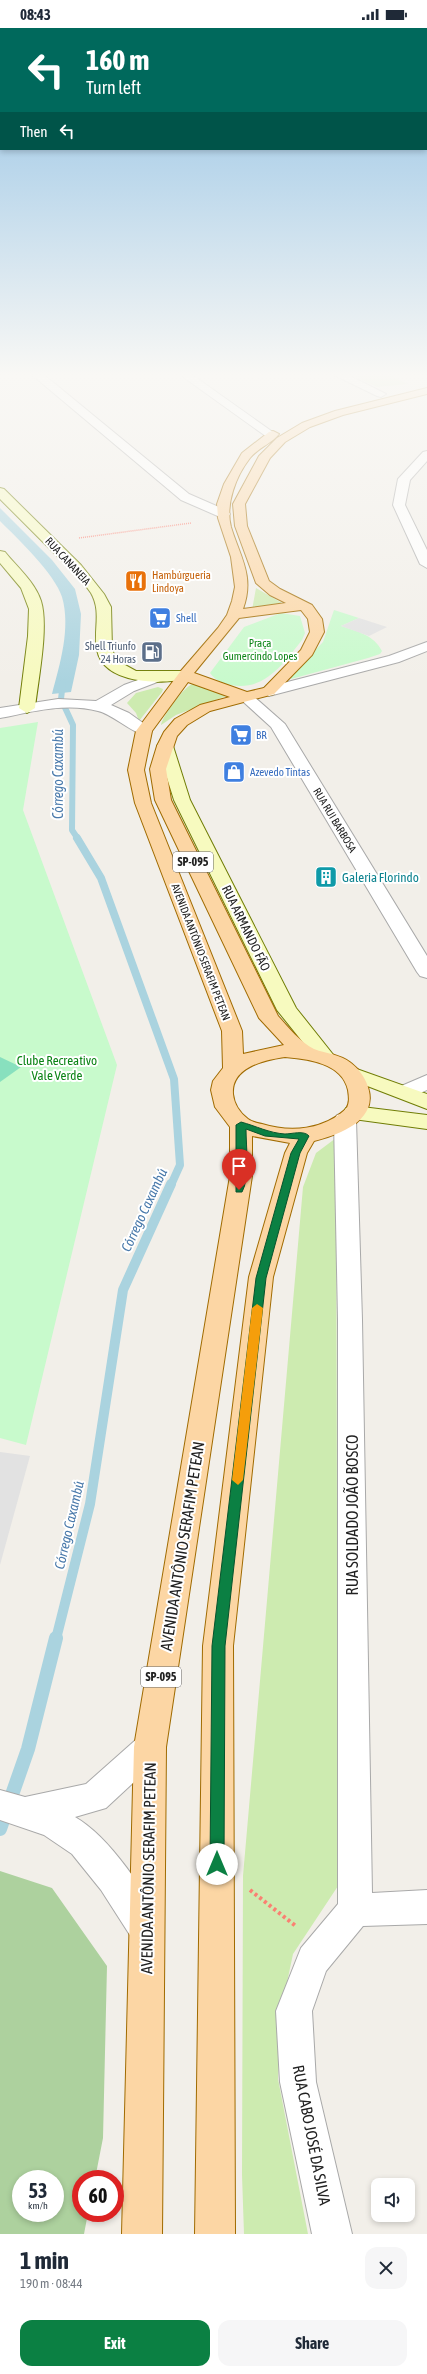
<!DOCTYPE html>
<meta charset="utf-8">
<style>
:root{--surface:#fff;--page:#f6f6f7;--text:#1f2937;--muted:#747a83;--accent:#0b8043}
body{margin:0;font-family:"Asap Condensed",sans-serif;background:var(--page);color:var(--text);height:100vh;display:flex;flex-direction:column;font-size:15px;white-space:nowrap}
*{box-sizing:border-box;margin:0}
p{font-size:13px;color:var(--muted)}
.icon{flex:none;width:22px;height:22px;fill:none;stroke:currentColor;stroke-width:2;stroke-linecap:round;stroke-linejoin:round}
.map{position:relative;height:2206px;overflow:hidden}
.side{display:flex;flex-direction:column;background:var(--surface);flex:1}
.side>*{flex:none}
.hud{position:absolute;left:0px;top:0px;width:427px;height:122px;box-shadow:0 2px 6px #0003;background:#00695c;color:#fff;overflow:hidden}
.tools{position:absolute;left:371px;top:2150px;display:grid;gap:8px}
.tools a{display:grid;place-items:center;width:44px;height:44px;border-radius:8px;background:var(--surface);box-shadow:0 2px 6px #0003;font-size:20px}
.speed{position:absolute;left:12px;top:2142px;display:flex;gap:8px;font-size:20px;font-weight:700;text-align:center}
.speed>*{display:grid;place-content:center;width:52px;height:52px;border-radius:50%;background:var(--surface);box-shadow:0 2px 6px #0003;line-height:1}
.speed small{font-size:10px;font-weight:400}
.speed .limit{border:6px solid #d22;background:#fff;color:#111}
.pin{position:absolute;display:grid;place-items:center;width:34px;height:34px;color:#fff;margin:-41px -17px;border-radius:50% 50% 50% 0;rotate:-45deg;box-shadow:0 0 4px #0007}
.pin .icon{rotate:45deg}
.me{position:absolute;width:44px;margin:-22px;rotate:0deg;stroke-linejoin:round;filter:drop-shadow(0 0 3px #0008)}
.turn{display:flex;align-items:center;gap:14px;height:84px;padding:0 20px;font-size:18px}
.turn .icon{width:52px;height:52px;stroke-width:2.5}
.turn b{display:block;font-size:28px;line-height:34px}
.then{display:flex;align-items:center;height:38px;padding:0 20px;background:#0003;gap:8px;font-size:15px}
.round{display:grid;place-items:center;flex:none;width:42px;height:42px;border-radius:12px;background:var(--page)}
.overview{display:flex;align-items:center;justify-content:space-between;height:68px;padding:0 20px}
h1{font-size:24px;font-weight:700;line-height:30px}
.button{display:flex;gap:8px;margin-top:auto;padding:8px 20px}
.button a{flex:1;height:46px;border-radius:12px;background:var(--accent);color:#fff;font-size:16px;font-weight:700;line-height:46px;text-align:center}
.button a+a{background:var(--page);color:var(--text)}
.status{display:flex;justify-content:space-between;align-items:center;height:28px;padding:0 20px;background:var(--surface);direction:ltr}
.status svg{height:11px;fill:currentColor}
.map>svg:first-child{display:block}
</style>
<div class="status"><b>08:43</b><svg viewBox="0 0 49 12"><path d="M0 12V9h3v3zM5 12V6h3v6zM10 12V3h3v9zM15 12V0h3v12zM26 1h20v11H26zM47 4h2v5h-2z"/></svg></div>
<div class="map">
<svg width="427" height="2206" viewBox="0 0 427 2206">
<rect width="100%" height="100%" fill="#f2efe9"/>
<g fill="#cdebb0">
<path d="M350 346H387L408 356 377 359Z"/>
<path d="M256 560 287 578 252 582Z"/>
<path d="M193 656 226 668 176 687 161 697C162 689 185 657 193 656Z"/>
<path d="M158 659 163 661 162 664 139 693 136 685 127 675 136 665Z"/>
<path d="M336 1110 338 1858 293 1926 281 1983 278 2051 308 2206H244L242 2147 243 1848 303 1159 316 1125Z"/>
</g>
<path fill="#add19e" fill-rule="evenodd" d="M0 1843 52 1860 107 1938 103 2110 95 2151H81V2185H88L84 2206H0ZM21 2151H55V2185H21Z"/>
<g fill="#c8facc">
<path d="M334 582 359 590 341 598C358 604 373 606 382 623L380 626 368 630 291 651 290 649 323 614Z"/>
<path d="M281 585 300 588 305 605 302 612C284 635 264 664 231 657 222 655 216 653 210 645L244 599Z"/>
<path d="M38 694 23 782 117 1037 26 1417 0 1410V700Z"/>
</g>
<path fill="#88e0be" d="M0 1029 21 1039 0 1054Z"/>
<g fill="#e2e2e2">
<path d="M359 590 387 599 369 608 341 598Z"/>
<path d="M0 1424 30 1428 0 1537Z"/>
</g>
<path fill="#aad3df" d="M0 480 52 532 75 561 81 586 79 627 71 664 52 666C60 636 71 600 62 569 55 546 17 510 0 493Z"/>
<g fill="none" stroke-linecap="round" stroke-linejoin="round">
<path stroke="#aad3df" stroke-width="6" d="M63 654 61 671 73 697 72 802 78 811"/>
<path stroke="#aad3df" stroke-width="8" d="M77 810 101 850 174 1051 180 1137 171 1157"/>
<path stroke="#aad3df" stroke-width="10" d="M56 1611 90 1476 123 1262 171 1156"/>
<path stroke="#aad3df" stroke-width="14" d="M0 1801 28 1721 56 1610"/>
<g stroke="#a9a9a9" stroke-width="2">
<g id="street">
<path d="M31 346H43L189 466 228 483 230 486 228 489H220L181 472Z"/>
<path d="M179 346H191L277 407 271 410 267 409Z"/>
<path d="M332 346H346L386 366 381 369 377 368Z"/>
<path d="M427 423V433L410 452 405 477 427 522V540L420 536 393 477 398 451 423 424Z"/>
<path d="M427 614V623L399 634 269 668 261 663 264 660 389 628Z"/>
<path d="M160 644 165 645 167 648 165 651 134 663 111 677 129 685 150 700 152 703 150 706C136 710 115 687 98 683 66 674 31 684 0 690V680L58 671 96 673 124 657Z"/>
<path d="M246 664 251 666 285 696 427 928V950L420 948 417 944 271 699 238 669Z"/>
<path d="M427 1047V1062L407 1071 399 1069 396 1064 399 1059Z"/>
<path d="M345 1085 353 1087 356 1092 362 1292 372 1865 427 1862V1896L363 1898 326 1943 312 1983 316 2054 352 2206H312L280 2054 276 1983 301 1920 338 1876V1292L334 1092 337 1087Z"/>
<path d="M150 1705 161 1709 166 1719 161 1729 106 1780 75 1789C109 1808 149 1867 164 1903L159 1915 147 1920 135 1915 101 1862 72 1826 44 1807 0 1792V1762L25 1769 86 1756 139 1709Z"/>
</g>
</g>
<g stroke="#707d05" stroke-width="2">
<g id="secondary">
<path d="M0 460 4 461 81 537 104 566 111 579 112 621 116 632 136 643H185L190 644 192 647 190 650C163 657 104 657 97 622 93 602 102 584 91 565 81 550 67 538 54 525 36 507 18 489 0 471Z"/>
<path d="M0 523 5 524C17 539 35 554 41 573 49 599 38 652 35 680L27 685 19 680 28 608 29 581 21 560 0 535Z"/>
<path d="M165 713 171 715 173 718 190 772 296 980 335 1029 332 1033 325 1035 318 1033 277 982 174 772 157 718 159 715Z"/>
<path d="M351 1039 427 1066V1081L344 1049 340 1045 344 1041Z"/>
<path d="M354 1078 427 1087V1101L346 1090 343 1085 346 1080Z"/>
</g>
</g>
<g stroke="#a06b00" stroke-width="2">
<path id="primary" d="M427 360V366L343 387 310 399 285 414 270 430 245 476 247 498 269 553 280 561 312 577 322 591 324 604 312 627 274 666 210 683 187 697 177 708 166 741 171 772 278 988C288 999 301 1015 314 1021 327 1026 340 1026 351 1035 360 1042 367 1052 369 1063 376 1094 337 1107 314 1113L307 1125 273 1249 233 1618 235 2206H195L203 1618 249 1249 285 1125 290 1115 252 1108V1148L166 1719 162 2206H122L134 1719 230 1148V1099L215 1079 211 1062 213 1053 223 1040 222 1003 135 775 128 742 136 703 180 644 218 600 227 587 232 573 235 559 231 529 218 490 217 476 224 456 242 425 269 404 273 403 279 406C271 416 258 420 250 430 236 448 225 476 231 499 240 529 255 548 243 581L286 575 270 567 256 555 235 498 233 476 259 428 277 410 302 395 335 383ZM301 582 308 591 310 604 301 622 264 660 247 664 194 645 239 590ZM188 654 230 669 200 677 175 691 164 704 157 718 150 741 155 772 259 990 284 1017 243 1026 242 1003 151 775 144 742 152 703ZM285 1029C308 1031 342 1035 348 1062 349 1069 350 1075 346 1081 323 1102 291 1105 262 1096 258 1095 252 1094 248 1091 240 1085 234 1076 233 1066 231 1039 265 1032 285 1029Z"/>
</g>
<path stroke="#fa8072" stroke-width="1.5" stroke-dasharray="1 1" stroke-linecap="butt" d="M79 510 191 495"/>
<path stroke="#fa8072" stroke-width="4" stroke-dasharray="3 3" stroke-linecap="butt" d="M250 1862 297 1899"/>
<use href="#street" fill="#fff" fill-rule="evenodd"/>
<use href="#secondary" fill="#f7fabf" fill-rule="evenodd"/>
<use href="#primary" fill="#fcd6a4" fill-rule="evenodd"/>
</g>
<linearGradient id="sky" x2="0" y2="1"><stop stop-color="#8fc0e4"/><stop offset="0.53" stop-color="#f9f8f5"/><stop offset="1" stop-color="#f9f8f5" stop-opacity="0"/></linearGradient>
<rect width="427" height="655" fill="url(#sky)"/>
<path fill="#0b8043" stroke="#07532c" d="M241 1094C256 1098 269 1105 285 1106 292 1106 304 1102 309 1108L300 1125 266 1250 225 1618 224 1836 222 1840 217 1842 212 1840 210 1836 212 1618 256 1250 291 1125 299 1111 265 1108 246 1101C246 1118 250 1150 242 1164H236V1097Z"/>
<path fill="#f59e0b" d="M257 1276 263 1280 243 1452 238 1457 232 1452 252 1280Z"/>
<defs>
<g id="restaurant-square" transform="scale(1.15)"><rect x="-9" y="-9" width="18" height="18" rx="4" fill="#e8710a" stroke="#fff"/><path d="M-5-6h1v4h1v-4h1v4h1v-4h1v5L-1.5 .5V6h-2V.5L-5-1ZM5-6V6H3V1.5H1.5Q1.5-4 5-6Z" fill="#fff"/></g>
<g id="supermarket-square" transform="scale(1.15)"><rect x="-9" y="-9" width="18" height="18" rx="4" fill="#3f7fe0" stroke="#fff"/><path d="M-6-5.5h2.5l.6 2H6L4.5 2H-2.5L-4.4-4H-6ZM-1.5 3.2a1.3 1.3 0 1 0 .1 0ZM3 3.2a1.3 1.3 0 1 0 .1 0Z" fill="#fff"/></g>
<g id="fuel-square" transform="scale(1.15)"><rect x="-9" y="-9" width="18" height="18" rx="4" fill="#5c6f8a" stroke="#fff"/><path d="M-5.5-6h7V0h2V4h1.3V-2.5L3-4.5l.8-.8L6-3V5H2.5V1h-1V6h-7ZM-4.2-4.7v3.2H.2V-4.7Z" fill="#fff"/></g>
<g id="shop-square" transform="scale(1.15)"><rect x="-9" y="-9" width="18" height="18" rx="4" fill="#3f7fe0" stroke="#fff"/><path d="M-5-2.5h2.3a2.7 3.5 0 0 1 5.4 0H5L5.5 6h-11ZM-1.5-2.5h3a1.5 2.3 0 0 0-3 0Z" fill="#fff"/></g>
<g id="building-square" transform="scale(1.15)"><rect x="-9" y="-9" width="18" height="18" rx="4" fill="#0f9aa8" stroke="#fff"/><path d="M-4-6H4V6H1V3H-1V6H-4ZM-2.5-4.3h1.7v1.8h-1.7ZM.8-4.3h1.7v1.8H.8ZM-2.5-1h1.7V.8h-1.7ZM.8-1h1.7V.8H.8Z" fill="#fff"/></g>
</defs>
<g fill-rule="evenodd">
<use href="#restaurant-square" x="136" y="553"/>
<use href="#supermarket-square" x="160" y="590"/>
<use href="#fuel-square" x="152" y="624"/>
<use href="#supermarket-square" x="241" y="707"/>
<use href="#shop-square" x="234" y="744"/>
<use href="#building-square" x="326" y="849"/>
</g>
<g text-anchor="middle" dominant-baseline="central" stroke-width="4" stroke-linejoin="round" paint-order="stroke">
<g font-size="11" fill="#222" stroke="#fff">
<text transform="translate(68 533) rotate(47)">RUA CANANEIA</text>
<text transform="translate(335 792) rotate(59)">RUA RUI BARBOSA</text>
<text transform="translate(201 924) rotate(69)">AVENIDA ANTÔNIO SERAFIM PETEAN</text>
</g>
<g font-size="11" fill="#c56008" stroke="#fff" text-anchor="start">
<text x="152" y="547">Hambúrgueria<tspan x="152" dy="13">Lindoya</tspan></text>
</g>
<g font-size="11" fill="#366cbe" stroke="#fff" text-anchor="start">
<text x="176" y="590">Shell</text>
<text x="256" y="707">BR</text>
<text x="250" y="744">Azevedo Tintas</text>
</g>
<g font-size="11" fill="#0c8416" stroke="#fff">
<text x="260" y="615">Praça<tspan x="260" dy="13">Gumercindo Lopes</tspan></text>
</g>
<g font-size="11" fill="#4e5e75" stroke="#fff" text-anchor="end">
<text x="136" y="618">Shell Triunfo<tspan x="136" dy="13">24 Horas</tspan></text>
</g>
<g fill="#fff" stroke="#646464" stroke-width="1">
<rect x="173" y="824" width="40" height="20" rx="3"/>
<rect x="141" y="1639" width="40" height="20" rx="3"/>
</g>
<g font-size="12" font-weight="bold" fill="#222">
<text x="193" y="834">SP-095</text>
<text x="161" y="1649">SP-095</text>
</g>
<g font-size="13" fill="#0d838f" stroke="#fff" text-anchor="start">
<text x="342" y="849">Galeria Florindo</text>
</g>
<g font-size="13" fill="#222" stroke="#fff">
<text transform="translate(246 900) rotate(64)">RUA ARMANDO FÃO</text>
</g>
<g font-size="13" fill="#0c8416" stroke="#fff">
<text x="57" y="1032">Clube Recreativo<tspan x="57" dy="15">Vale Verde</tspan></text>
</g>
<g font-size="14" font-style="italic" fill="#4a7aab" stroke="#fff">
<text transform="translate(58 746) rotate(-90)">Córrego Caxambú</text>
<text transform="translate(144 1182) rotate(-65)">Córrego Caxambú</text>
<text transform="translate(69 1497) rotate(-77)">Córrego Caxambú</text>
</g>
<g font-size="16" fill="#222" stroke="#fff">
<text transform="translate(352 1487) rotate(-90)">RUA SOLDADO JOÃO BOSCO</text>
<text transform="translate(182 1518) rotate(-81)">AVENIDA ANTÔNIO SERAFIM PETEAN</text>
<text transform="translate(148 1840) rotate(-89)">AVENIDA ANTÔNIO SERAFIM PETEAN</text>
<text transform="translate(312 2107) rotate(79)">RUA CABO JOSÉ DA SILVA</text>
</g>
</g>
</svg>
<div class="tools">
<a><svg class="icon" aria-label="sound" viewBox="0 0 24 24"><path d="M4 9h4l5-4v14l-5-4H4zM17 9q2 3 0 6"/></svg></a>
</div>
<div class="speed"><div>53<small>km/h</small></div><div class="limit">60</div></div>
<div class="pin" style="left:239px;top:1162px;background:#d93025"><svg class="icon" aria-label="arrive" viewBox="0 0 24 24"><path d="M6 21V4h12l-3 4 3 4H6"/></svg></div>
<svg class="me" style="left:217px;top:1836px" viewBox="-20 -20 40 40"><circle r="19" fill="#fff"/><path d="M0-13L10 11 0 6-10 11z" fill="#0b8043"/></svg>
<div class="hud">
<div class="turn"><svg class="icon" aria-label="left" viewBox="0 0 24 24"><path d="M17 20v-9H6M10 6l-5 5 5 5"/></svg><div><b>160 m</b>Turn left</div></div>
<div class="then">Then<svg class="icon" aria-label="left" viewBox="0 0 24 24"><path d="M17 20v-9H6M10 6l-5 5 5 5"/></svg></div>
</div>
</div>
<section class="side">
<div class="overview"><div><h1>1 min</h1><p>190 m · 08:44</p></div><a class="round"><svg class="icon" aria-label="close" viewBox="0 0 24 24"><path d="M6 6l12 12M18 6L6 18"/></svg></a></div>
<div class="button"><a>Exit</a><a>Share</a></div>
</section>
